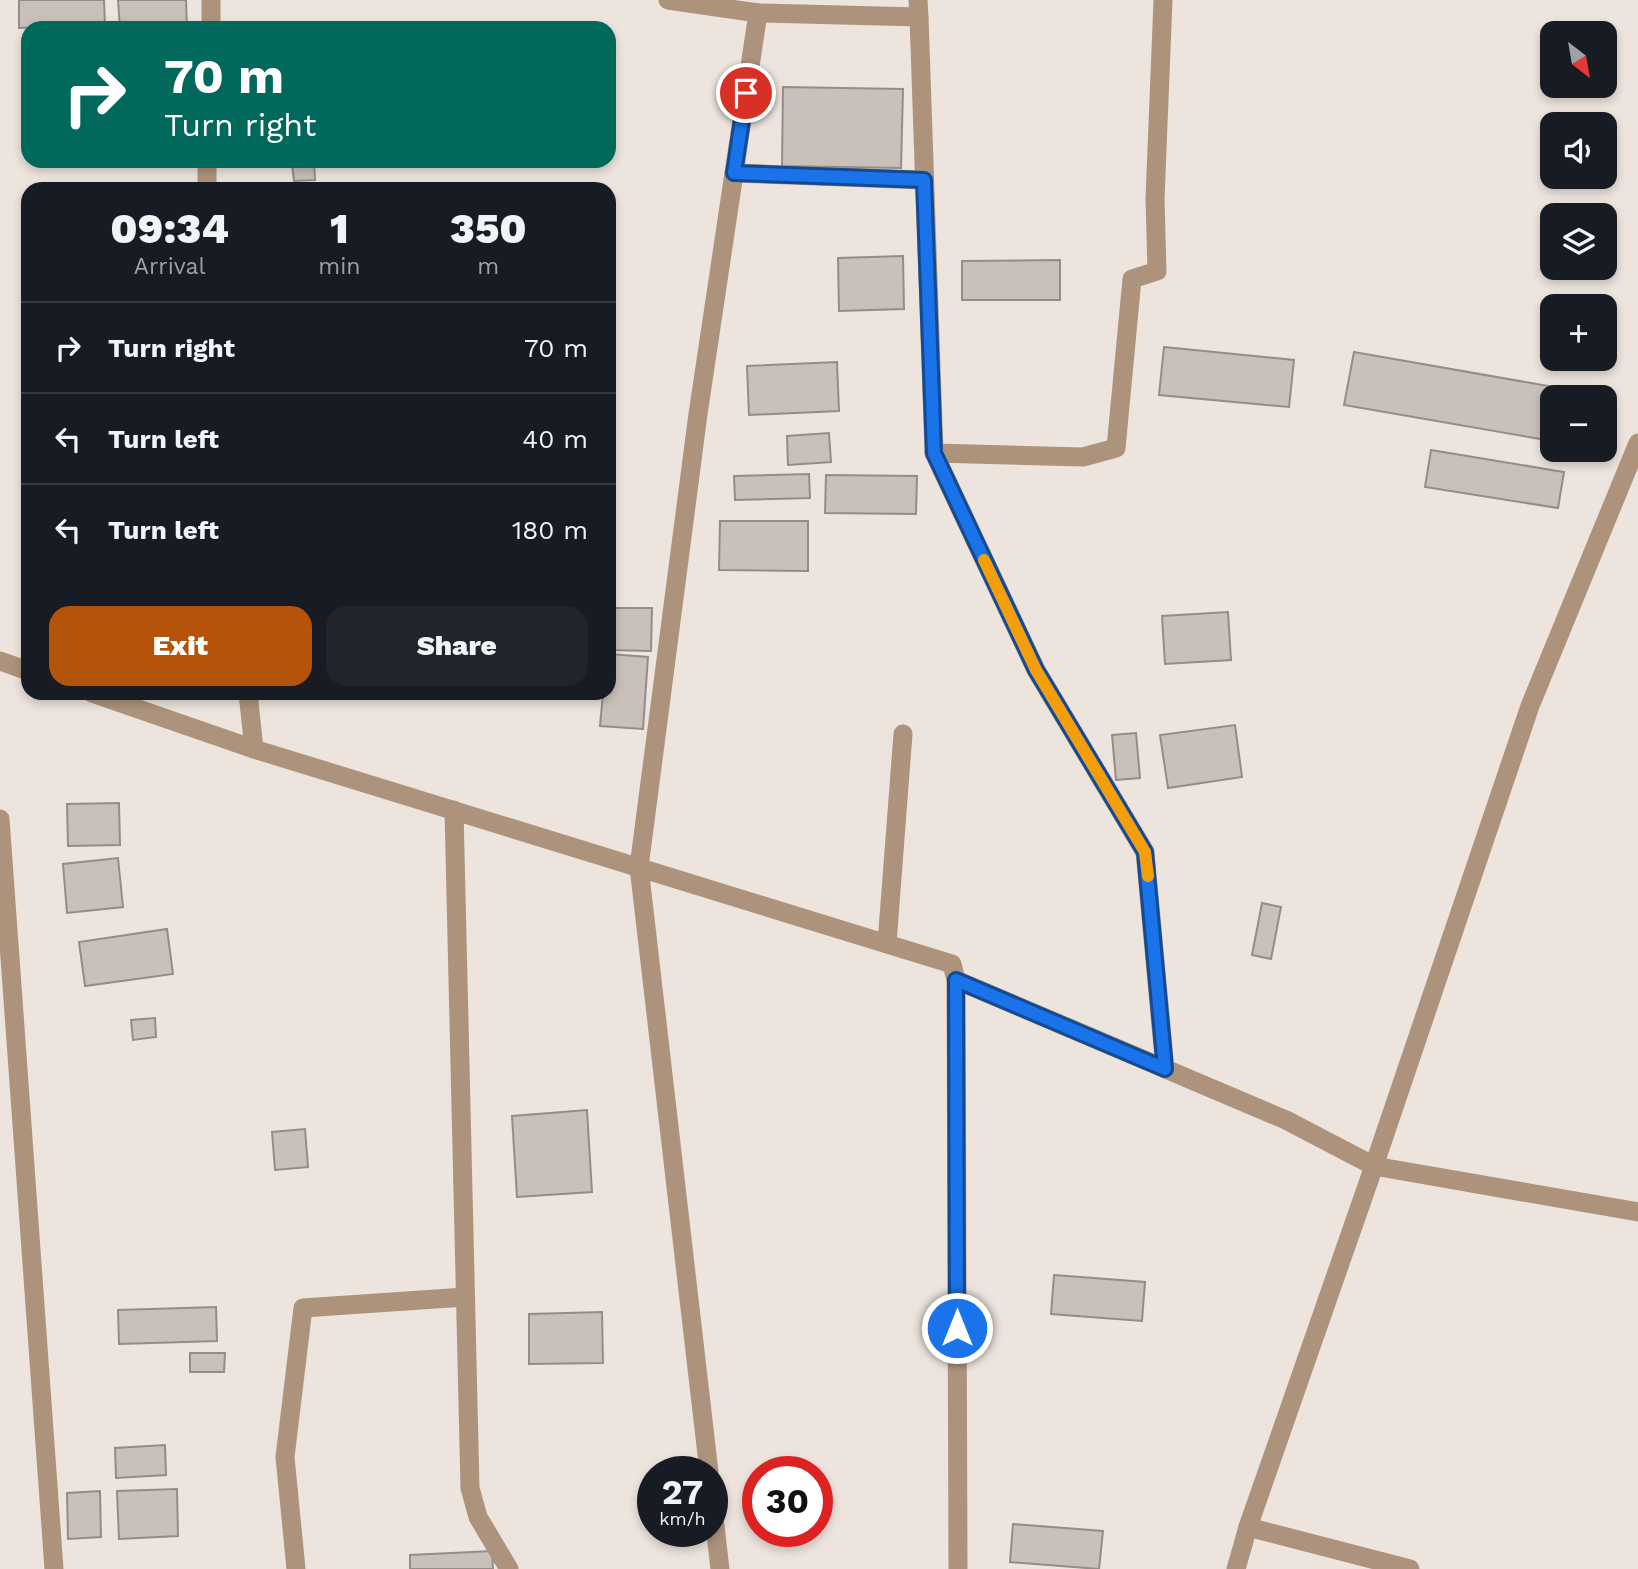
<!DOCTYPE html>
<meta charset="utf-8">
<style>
:root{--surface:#171b24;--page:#20242c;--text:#f1f3f6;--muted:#9ea1a6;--line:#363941;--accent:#b45309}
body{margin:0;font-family:"Work Sans",sans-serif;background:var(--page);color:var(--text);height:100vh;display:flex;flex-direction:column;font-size:26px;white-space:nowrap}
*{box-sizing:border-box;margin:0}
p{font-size:23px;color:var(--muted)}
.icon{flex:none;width:38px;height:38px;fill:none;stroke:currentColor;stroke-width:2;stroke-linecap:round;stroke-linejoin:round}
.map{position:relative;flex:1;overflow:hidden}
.side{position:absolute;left:21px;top:182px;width:595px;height:518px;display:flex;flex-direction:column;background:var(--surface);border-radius:21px;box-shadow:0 4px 10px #0003}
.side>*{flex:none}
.banner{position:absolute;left:21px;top:21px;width:595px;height:147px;border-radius:21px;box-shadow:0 4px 10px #0003;background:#00695c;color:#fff;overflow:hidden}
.needle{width:46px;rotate:149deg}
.fabs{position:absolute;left:1540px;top:21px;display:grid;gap:14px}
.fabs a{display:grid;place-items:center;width:77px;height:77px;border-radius:14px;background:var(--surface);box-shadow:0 4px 10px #0003;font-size:35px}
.speed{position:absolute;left:637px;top:1456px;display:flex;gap:14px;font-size:35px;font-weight:700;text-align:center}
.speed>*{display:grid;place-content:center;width:91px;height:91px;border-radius:50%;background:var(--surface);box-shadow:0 4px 10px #0003;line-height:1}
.speed small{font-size:18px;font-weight:400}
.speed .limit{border:10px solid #d22;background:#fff;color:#111}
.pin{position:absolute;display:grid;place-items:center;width:60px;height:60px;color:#fff;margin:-30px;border:4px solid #fff;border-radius:50%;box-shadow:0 2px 7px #0007}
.me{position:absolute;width:77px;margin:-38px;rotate:0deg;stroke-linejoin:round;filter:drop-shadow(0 0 5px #0008)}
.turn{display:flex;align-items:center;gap:24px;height:147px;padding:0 28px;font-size:32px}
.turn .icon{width:91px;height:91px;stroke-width:2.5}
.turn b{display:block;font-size:49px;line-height:60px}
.eta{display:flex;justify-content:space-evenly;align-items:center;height:119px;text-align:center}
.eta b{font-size:42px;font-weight:800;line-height:49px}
.cta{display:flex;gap:14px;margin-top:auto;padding:14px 28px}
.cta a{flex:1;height:80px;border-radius:21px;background:var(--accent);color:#fff;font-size:28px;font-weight:800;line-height:80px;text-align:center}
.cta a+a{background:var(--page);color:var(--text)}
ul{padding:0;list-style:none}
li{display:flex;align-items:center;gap:21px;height:91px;padding:0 28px;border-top:2px solid var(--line)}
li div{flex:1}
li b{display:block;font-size:26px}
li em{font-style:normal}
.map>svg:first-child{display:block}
</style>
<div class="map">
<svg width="1638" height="1569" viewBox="0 0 1638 1569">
<rect width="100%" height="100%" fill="#ede4dd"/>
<g fill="#c9c0ba" stroke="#958c87" stroke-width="2">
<path d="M19 0H104L105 25 19 28Z"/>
<path d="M118 0H186L187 28H120Z"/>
<path d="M783 87 903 89 901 168 782 166Z"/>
<path d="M314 163 315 180 294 181 292 164Z"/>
<path d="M903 256 904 309 839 311 838 258Z"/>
<path d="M1060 260V300H962V261Z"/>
<path d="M1164 347 1294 360 1289 407 1159 395Z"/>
<path d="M1354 352 1611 397 1605 433V397H1552V441L1344 405Z"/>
<path d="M837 362 839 411 749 415 747 366Z"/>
<path d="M829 433 831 462 788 465 787 436Z"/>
<path d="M1431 450 1564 472 1558 508 1425 487Z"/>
<path d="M809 474 810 498 735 500 734 476Z"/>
<path d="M826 475 917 476 916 514 825 513Z"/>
<path d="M720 521H808V571L719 570Z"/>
<path d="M609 608H652L651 651 609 650Z"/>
<path d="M1228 612 1231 660 1165 664 1162 616Z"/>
<path d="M609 654 648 657 643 729 600 726 603 693H609Z"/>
<path d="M1235 725 1242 777 1168 788 1160 735Z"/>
<path d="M1136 733 1140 778 1116 780 1112 735Z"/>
<path d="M119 803 120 845 68 846 67 804Z"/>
<path d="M118 858 123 907 67 913 63 864Z"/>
<path d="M1262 903 1281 907 1271 959 1252 955Z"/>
<path d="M167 929 173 974 85 986 79 942Z"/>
<path d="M155 1018 156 1037 133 1040 131 1020Z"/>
<path d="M587 1110 592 1192 517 1197 512 1116Z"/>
<path d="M305 1129 308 1167 275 1170 272 1132Z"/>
<path d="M1054 1275 1145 1282 1142 1321 1051 1314Z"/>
<path d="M216 1307 217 1341 119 1344 118 1310Z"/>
<path d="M602 1312 603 1363 529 1364V1314Z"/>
<path d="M190 1353H225L224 1372H190Z"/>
<path d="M165 1445 166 1475 116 1478 115 1448Z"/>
<path d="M177 1489 178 1536 119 1539 117 1491Z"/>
<path d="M100 1491 101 1537 68 1539 67 1493Z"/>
<path d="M1013 1524 1103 1531 1099 1569 1010 1562Z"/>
<path d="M492 1551 493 1569H410V1555Z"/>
</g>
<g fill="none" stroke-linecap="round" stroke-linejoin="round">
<g stroke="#ad937c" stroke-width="19">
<path d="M668 0 758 13 919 17 918 0"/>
<path d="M919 17 934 453 1083 457 1116 448 1132 279 1157 271 1155 199 1163 0"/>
<path d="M211 28V0"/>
<path d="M734 173 924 180"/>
<path d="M207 189V161"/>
<path d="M934 453 1036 670 1145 852 1165 1069"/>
<path d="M0 661 28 671"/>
<path d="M92 693 254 749 952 964 956 980 1286 1120 1374 1166 1638 1212"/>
<path d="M248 693 254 749"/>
<path d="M454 810 470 1488 478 1517 509 1569"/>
<path d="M0 819 54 1569"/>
<path d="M887 943 903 734"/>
<path d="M956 980 958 1569"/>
<path d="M709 1472 639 867 698 414 758 13"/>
<path d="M712 1500 720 1569"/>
<path d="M1248 1527 1410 1569"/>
<path d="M296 1569 285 1457 303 1308 465 1297"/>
</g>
<path stroke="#ad937c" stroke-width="19" d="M1236 1569 1248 1527 1374 1166 1530 706 1638 443"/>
</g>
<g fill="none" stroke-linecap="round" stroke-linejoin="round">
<g stroke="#114b97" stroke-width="18">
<path id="route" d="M746 93 734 173 924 180 934 453 1036 670 1145 852 1165 1069 956 980 957 1328"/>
</g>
<use href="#route" stroke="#1a73e8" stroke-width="12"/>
<path stroke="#f59e0b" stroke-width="12" d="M984 560 1036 670 1145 852 1148 876"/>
</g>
</svg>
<div class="fabs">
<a><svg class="needle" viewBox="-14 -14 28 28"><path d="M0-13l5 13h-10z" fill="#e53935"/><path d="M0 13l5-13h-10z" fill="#9ea1a6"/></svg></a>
<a><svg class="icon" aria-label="sound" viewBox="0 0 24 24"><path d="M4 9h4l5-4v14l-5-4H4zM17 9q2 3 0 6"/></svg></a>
<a><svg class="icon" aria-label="layers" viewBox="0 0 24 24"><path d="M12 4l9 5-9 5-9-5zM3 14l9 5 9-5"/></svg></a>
<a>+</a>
<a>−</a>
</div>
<div class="speed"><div>27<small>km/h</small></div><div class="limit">30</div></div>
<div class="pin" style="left:746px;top:93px;background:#d93025"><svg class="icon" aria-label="arrive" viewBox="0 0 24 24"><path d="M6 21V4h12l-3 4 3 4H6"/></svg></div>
<svg class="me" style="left:957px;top:1328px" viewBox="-20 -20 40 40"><circle r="17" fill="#1a73e8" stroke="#fff" stroke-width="3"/><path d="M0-11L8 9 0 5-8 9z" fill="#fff"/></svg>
<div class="banner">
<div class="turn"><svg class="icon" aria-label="right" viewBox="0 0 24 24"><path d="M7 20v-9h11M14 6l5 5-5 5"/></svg><div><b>70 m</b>Turn right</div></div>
</div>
<section class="side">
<div class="eta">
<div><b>09:34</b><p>Arrival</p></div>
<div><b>1</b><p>min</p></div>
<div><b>350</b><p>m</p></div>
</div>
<ul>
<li><svg class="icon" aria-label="right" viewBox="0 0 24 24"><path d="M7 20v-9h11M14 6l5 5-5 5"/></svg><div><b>Turn right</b></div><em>70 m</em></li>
<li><svg class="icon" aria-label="left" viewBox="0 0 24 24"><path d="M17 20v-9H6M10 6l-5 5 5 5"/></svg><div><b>Turn left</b></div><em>40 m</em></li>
<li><svg class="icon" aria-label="left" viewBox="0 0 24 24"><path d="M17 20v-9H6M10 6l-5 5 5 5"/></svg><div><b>Turn left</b></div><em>180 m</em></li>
</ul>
<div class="cta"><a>Exit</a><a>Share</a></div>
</section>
</div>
